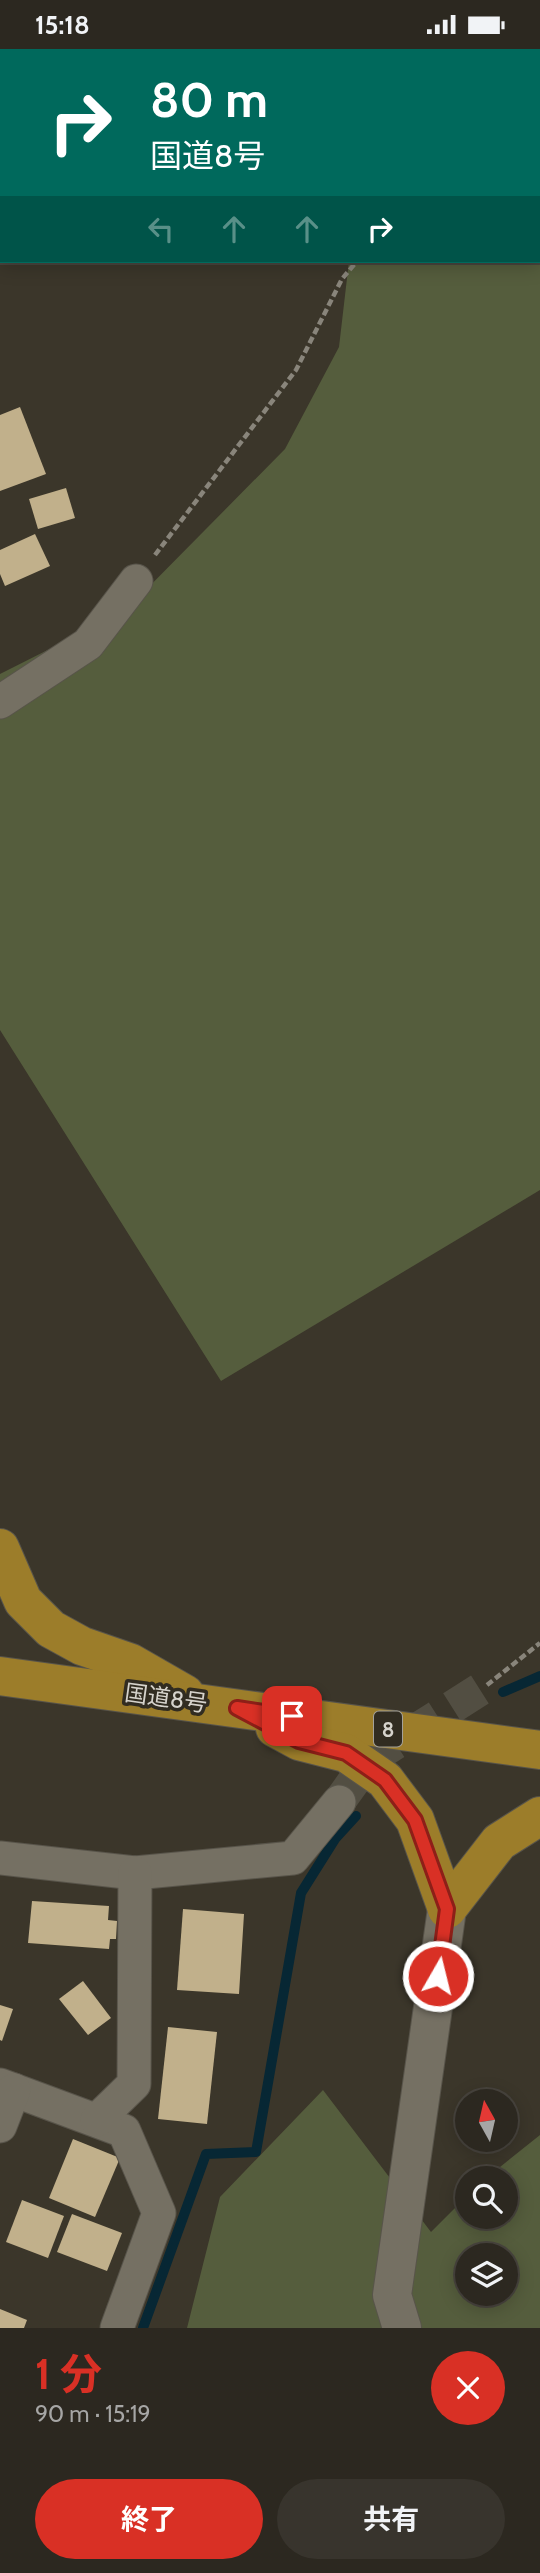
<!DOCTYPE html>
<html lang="ja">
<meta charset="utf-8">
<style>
:root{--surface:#2c2820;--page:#38342d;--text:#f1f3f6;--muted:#a6a6a5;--line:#48443e;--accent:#d93025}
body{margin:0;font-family:Cabin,"Noto Sans JP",sans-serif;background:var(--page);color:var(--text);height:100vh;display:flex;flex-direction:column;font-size:26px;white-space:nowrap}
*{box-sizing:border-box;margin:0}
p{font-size:23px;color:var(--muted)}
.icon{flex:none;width:38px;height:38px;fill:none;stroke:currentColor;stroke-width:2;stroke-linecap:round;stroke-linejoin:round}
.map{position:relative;height:2279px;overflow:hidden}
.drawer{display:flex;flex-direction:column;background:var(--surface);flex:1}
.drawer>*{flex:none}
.guide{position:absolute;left:0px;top:0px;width:541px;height:214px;box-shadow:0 4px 18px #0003,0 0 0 2px var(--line);background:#00695c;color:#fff;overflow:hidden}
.needle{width:46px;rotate:352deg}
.buttons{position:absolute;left:455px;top:2040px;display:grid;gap:14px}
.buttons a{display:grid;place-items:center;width:63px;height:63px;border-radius:50%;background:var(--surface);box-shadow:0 4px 18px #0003,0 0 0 2px var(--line);font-size:35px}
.pin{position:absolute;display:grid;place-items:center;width:60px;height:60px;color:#fff;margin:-30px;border-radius:14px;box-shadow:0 4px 10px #0006}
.me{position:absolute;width:77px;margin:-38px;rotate:8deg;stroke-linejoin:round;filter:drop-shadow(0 0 5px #0008)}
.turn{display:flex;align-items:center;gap:24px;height:147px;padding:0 35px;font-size:32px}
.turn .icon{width:91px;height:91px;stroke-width:2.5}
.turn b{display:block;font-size:49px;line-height:60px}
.lanes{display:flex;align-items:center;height:66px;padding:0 35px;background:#0003;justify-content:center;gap:35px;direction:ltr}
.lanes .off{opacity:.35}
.round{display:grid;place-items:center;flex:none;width:74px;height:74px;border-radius:37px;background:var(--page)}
.head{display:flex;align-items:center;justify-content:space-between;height:119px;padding:0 35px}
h1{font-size:42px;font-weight:700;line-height:52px;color:var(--accent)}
.cta{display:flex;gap:14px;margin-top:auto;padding:14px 35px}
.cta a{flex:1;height:80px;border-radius:42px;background:var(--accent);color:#fff;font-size:28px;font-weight:700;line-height:80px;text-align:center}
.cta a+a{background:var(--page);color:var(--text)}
.status{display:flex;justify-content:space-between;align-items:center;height:49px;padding:0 35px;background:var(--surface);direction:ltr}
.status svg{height:19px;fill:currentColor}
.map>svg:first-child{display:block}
</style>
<div class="status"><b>15:18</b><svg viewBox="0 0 49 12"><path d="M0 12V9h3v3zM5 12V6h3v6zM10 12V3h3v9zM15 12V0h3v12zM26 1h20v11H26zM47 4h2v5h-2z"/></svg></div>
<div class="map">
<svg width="540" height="2279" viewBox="0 0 540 2279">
<rect width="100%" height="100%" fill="#3b362a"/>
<g fill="#555d3d" fill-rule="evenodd">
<path d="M187 0H540V1141L221 1332 0 981V625L125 562 285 400 339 298 349 212H539V2Z"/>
<path d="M323 2041 431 2183 467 2147V2168H506V2130H485L540 2086V2279H187L220 2148ZM467 2207H506V2245H467Z"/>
</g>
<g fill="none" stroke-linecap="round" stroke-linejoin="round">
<g stroke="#072734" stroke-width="10">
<path d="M503 1643 540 1627"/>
<path d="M143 2279 206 2105 256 2103 301 1844 335 1790 356 1767"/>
</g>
</g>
<g fill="#c1b08b">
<path d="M20 358 46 425 0 442V366Z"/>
<path d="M66 439 75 469 38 480 29 450Z"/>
<path d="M35 485 50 517 5 537 0 525V501Z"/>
<path d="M32 1852 109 1857 108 1871 117 1872 116 1890H110L109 1900 28 1894Z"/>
<path d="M183 1860 244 1865 239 1945 177 1941Z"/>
<path d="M83 1932 111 1969 88 1986 59 1950Z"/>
<path d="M0 1956 13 1960 2 1992 0 1991Z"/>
<path d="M168 1978 217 1983 207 2075 158 2070Z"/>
<path d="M73 2090 120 2109 95 2168 49 2149Z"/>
<path d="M22 2151 64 2167 48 2209 6 2193Z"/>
<path d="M72 2165 122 2184 107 2222 57 2203Z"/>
<path d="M0 2260 27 2271 24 2279H0Z"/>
</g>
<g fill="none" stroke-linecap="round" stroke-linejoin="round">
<path stroke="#524e42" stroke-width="33" stroke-dasharray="33 17" stroke-linecap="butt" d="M339 1753 369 1711 487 1636"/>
<g stroke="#58544a" stroke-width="35">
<g id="street">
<path d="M0 653 88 595 136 532"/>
<path d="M0 1809 135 1824 293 1809 339 1753"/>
<path d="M0 2036 124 2082 159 2164 117 2279"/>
<path d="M97 2071 134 2035 135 1824"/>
<path d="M0 2077 14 2041"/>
</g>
</g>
<g stroke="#58544a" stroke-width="40">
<path id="secondary" d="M402 2279 392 2246 447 1860"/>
</g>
<g stroke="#58544a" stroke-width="40">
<g id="highway">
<path d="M0 1499 23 1552 51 1580 82 1597 131 1614 185 1645"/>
<path d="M0 1627 540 1701"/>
<path d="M275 1679 299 1692 346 1704 385 1731 415 1771 447 1860"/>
<path d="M447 1860 499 1793 540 1767"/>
</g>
</g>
<g stroke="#89857b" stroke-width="4.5" stroke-dasharray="7 3.5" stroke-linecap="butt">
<path d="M539 20 540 19"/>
<path d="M155 506 296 321 342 230 357 212"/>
<path d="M487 1636 540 1594"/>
</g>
<use href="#street" stroke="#757063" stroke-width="33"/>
<use href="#secondary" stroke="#757063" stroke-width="38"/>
<use href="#highway" stroke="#9c7d2a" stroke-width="38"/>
</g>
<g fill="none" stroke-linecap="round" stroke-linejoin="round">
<g stroke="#8d1f18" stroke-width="18">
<path id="route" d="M292 1667 237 1659 299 1692 346 1704 385 1731 415 1771 447 1860 438 1927"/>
</g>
<use href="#route" stroke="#d93025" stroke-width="12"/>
</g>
<g text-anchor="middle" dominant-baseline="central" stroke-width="7" stroke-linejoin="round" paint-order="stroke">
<rect fill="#312c21" stroke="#a4a199" stroke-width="2" x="374" y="1662.5" width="28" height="35" rx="5"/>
<g font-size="21" font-weight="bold" fill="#d6d3cc">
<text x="388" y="1680">8</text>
</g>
<g font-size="23" fill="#d6d3cc" stroke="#312c21">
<text transform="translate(166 1649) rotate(8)">国道8号</text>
</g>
</g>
</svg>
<div class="buttons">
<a><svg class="needle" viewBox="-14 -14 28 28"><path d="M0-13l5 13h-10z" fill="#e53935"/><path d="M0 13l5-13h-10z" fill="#a6a6a5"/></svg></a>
<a><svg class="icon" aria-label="search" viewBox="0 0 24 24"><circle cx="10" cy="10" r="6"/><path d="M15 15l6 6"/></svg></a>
<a><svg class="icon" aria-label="layers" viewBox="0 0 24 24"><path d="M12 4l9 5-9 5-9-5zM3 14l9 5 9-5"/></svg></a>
</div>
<div class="pin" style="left:292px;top:1667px;background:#d93025"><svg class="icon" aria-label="arrive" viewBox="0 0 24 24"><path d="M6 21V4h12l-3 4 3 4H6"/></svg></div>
<svg class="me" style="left:438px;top:1927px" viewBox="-20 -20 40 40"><circle r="17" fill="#d93025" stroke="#fff" stroke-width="3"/><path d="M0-11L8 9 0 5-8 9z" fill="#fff"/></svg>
<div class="guide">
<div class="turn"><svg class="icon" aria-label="right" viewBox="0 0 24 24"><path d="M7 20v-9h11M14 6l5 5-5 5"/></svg><div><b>80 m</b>国道8号</div></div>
<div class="lanes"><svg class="icon off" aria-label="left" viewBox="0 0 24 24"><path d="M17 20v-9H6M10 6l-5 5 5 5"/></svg><svg class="icon off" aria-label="ahead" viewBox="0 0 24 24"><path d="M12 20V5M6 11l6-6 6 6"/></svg><svg class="icon off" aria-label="ahead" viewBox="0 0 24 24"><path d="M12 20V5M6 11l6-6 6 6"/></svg><svg class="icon" aria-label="right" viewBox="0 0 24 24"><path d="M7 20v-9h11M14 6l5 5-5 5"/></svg></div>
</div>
</div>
<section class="drawer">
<div class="head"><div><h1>1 分</h1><p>90 m · 15:19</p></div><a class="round" style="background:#d93025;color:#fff"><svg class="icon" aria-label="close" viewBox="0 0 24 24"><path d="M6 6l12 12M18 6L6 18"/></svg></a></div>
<div class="cta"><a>終了</a><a>共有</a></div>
</section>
